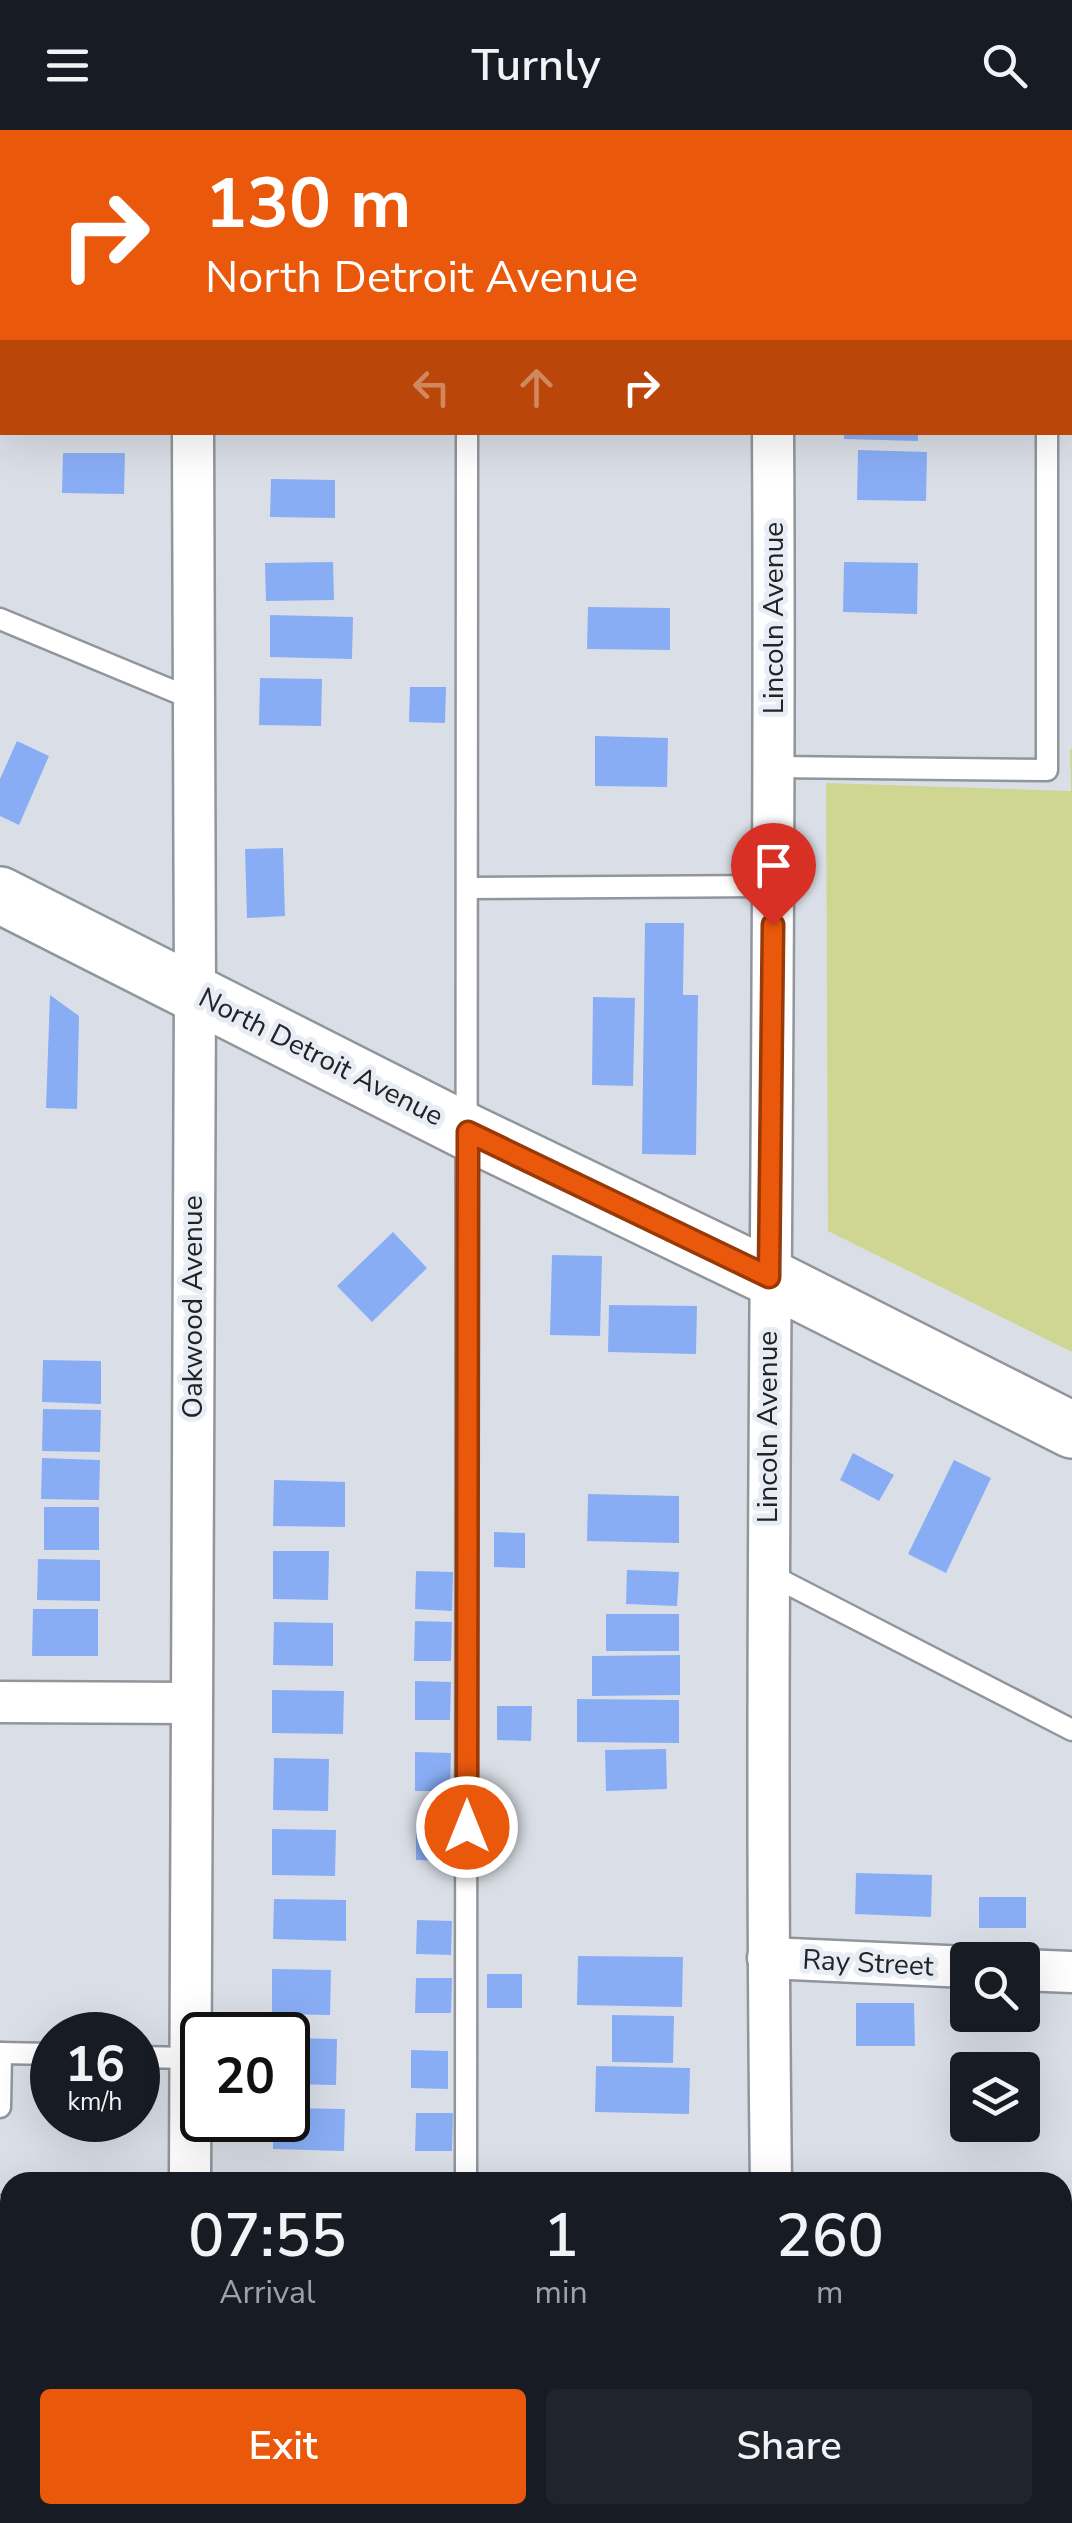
<!DOCTYPE html>
<style>
:root{--surface:#171b24;--page:#20242c;--text:#f1f3f6;--muted:#9ea1a6;--accent:#ea580c}
body{margin:0;font-family:"Nunito Sans",sans-serif;background:var(--page);color:var(--text);height:100vh;display:flex;flex-direction:column;font-size:38px;white-space:nowrap}
*{box-sizing:border-box;margin:0}
p{font-size:32px;color:var(--muted)}
.icon{flex:none;width:55px;height:55px;fill:none;stroke:currentColor;stroke-width:2;stroke-linecap:round;stroke-linejoin:round}
.map{position:relative;flex:1;overflow:hidden}
.sheet{position:absolute;left:0px;top:2042px;width:1072px;height:352px;display:flex;flex-direction:column;background:var(--surface);border-radius:30px 30px 0 0;box-shadow:0 10px 40px #0002}
.sheet>*{flex:none}
.hud{position:absolute;left:0px;top:0px;width:1072px;height:305px;box-shadow:0 10px 40px #0002;background:#ea580c;color:#fff;overflow:hidden}
.fabs{position:absolute;left:950px;top:1812px;display:grid;gap:20px}
.fabs a{display:grid;place-items:center;width:90px;height:90px;border-radius:10px;background:var(--surface);box-shadow:0 10px 40px #0002;font-size:50px}
.speed{position:absolute;left:30px;top:1882px;display:flex;gap:20px;font-size:50px;font-weight:700;text-align:center}
.speed>*{display:grid;place-content:center;width:130px;height:130px;border-radius:50%;background:var(--surface);box-shadow:0 10px 40px #0002;line-height:1}
.speed small{font-size:25px;font-weight:400}
.speed .limit{border:5px solid #111;border-radius:15px;background:#fff;color:#111}
.pin{position:absolute;display:grid;place-items:center;width:85px;height:85px;color:#fff;margin:-102px -42px;border-radius:50% 50% 50% 0;rotate:-45deg;box-shadow:0 0 10px #0007}
.pin .icon{rotate:45deg}
.me{position:absolute;width:110px;margin:-55px;rotate:0deg;stroke-linejoin:round;filter:drop-shadow(0 0 8px #0008)}
.turn{display:flex;align-items:center;gap:35px;height:210px;padding:0 40px;font-size:45px}
.turn .icon{width:130px;height:130px;stroke-width:2.5}
.turn b{display:block;font-size:70px;line-height:85px}
.lanes{display:flex;align-items:center;height:95px;padding:0 40px;background:#0003;justify-content:center;gap:50px;direction:ltr}
.lanes .off{opacity:.35}
.eta{display:flex;justify-content:space-evenly;align-items:center;height:170px;text-align:center}
.eta b{font-size:60px;font-weight:600;line-height:70px}
.cta{display:flex;gap:20px;margin-top:auto;padding:20px 40px}
.cta a{flex:1;height:115px;border-radius:10px;background:var(--accent);color:#fff;font-size:40px;font-weight:600;line-height:115px;text-align:center}
.cta a+a{background:var(--page);color:var(--text)}
header{display:flex;justify-content:space-between;align-items:center;height:130px;padding:0 40px;background:var(--surface);font-size:45px;font-weight:600}
.map>svg:first-child{display:block}
</style>
<header><svg class="icon" aria-label="menu" viewBox="0 0 24 24"><path d="M4 6h16M4 12h16M4 18h16"/></svg>Turnly<svg class="icon" aria-label="search" viewBox="0 0 24 24"><circle cx="10" cy="10" r="6"/><path d="M15 15l6 6"/></svg></header>
<div class="map">
<svg width="1072" height="2393" viewBox="0 0 1072 2393">
<rect width="100%" height="100%" fill="#dadfe7"/>
<path fill="#ced691" d="M1070 619H1072V1222L828 1101 826 653 1071 661Z"/>
<g fill="#89adf5">
<path d="M844 302H918V311L844 309Z"/>
<path d="M858 320 927 322 926 371 857 370Z"/>
<path d="M63 323H125L124 364 62 363Z"/>
<path d="M271 349 335 350V388L270 387Z"/>
<path d="M333 432 334 470 266 471 265 433Z"/>
<path d="M844 432 918 433 917 484 843 482Z"/>
<path d="M588 477 670 478V520L587 519Z"/>
<path d="M270 485 353 487 352 529 270 527Z"/>
<path d="M260 548 322 549 321 596 259 595Z"/>
<path d="M410 557H446L445 593 409 592Z"/>
<path d="M595 606 668 608 667 657 595 656Z"/>
<path d="M17 611 49 626 19 695 0 686V649Z"/>
<path d="M283 718 285 786 247 788 245 719Z"/>
<path d="M645 793H684L683 865H698L696 1025 642 1024Z"/>
<path d="M50 865 79 886 77 979 46 978Z"/>
<path d="M593 867 635 868 633 956 592 955Z"/>
<path d="M393 1102 427 1138 372 1192 337 1156Z"/>
<path d="M552 1125 602 1126 600 1206 550 1205Z"/>
<path d="M609 1175 697 1176 696 1224 608 1222Z"/>
<path d="M43 1230 101 1231V1274L42 1272Z"/>
<path d="M43 1279 101 1280 100 1322 42 1321Z"/>
<path d="M853 1323 894 1345 879 1371 840 1350Z"/>
<path d="M42 1328 100 1330 99 1370 41 1369Z"/>
<path d="M954 1330 991 1348 946 1443 908 1424Z"/>
<path d="M274 1350 345 1352V1397L273 1396Z"/>
<path d="M588 1364 679 1366V1413L587 1411Z"/>
<rect x="44" y="1377" width="55" height="43"/>
<path d="M494 1402 525 1403V1438L494 1437Z"/>
<path d="M273 1421H329L328 1470 273 1469Z"/>
<path d="M38 1429 100 1430V1471L37 1470Z"/>
<path d="M627 1440 679 1442 677 1476 626 1474Z"/>
<path d="M416 1441 453 1442 452 1481 415 1479Z"/>
<path d="M33 1479H98V1526H32Z"/>
<rect x="606" y="1484" width="73" height="37"/>
<path d="M415 1491 452 1492 451 1531H414Z"/>
<path d="M274 1492 333 1493V1536L273 1535Z"/>
<path d="M680 1525V1565L592 1566V1526Z"/>
<path d="M415 1551 451 1552 450 1590H415Z"/>
<path d="M272 1560 344 1561 343 1604 272 1603Z"/>
<path d="M577 1569 679 1570V1613L577 1612Z"/>
<path d="M497 1576H532L531 1611 497 1610Z"/>
<path d="M666 1619 667 1659 606 1661 605 1620Z"/>
<path d="M415 1622 451 1623 450 1661H415Z"/>
<path d="M274 1628 329 1629 328 1681 273 1680Z"/>
<path d="M416 1696H452V1731L416 1730Z"/>
<path d="M272 1699 336 1700 335 1746 272 1745Z"/>
<path d="M856 1743 932 1745 931 1787 855 1784Z"/>
<rect x="979" y="1767" width="47" height="31"/>
<path d="M274 1769 346 1770V1811L273 1809Z"/>
<path d="M417 1790 452 1791 451 1825 416 1824Z"/>
<path d="M578 1826 683 1827 682 1877 577 1875Z"/>
<path d="M272 1839 331 1840 330 1885 272 1884Z"/>
<rect x="487" y="1844" width="35" height="34"/>
<path d="M416 1848H452L451 1883H415Z"/>
<path d="M856 1873H914L915 1916H856Z"/>
<path d="M612 1885 674 1886 673 1933 612 1932Z"/>
<path d="M288 1908 337 1909 336 1955 288 1954Z"/>
<path d="M411 1920 448 1921V1959L411 1958Z"/>
<path d="M596 1936 690 1938 689 1984 595 1982Z"/>
<path d="M288 1978 345 1979 344 2021 273 2019V1990H288Z"/>
<path d="M416 1983H453L452 2021H415Z"/>
<path d="M1066 2300H1072V2363L1065 2362Z"/>
<rect x="496" y="2385" width="36" height="8"/>
<path d="M601 2385H668L667 2393H601Z"/>
<path d="M895 2385H952V2393H894Z"/>
</g>
<g fill="none" stroke-linecap="round" stroke-linejoin="round">
<g stroke="#91959c" stroke-width="25">
<g id="service">
<path d="M467 0V2"/>
<path d="M1046 0V2"/>
<path d="M0 489 195 570"/>
<path d="M775 637 1047 640V302"/>
<path d="M468 758 774 756"/>
<path d="M767 1443 1072 1600"/>
<path d="M0 1923 52 1924"/>
<path d="M138 1927 190 1928"/>
<path d="M0 1977 1 1923"/>
<path d="M466 2052 467 302"/>
<path d="M0 2076H10"/>
<path d="M37 2385 40 2393"/>
<path d="M473 2385V2393"/>
</g>
</g>
<g stroke="#91959c" stroke-width="45">
<g id="minor">
<path d="M190 0V2"/>
<path d="M771 0V2"/>
<path d="M0 1572 190 1573"/>
<path d="M768 1828 968 1837"/>
<path d="M1022 1840 1072 1842"/>
<path d="M190 2052 195 862 193 302"/>
<path d="M771 2052C763 1469 777 886 773 302"/>
<path d="M1062 2227 1072 2228"/>
<path d="M191 2393V2385"/>
<path d="M772 2393V2385"/>
</g>
</g>
<g stroke="#91959c" stroke-width="60">
<path id="primary" d="M0 765 468 1002 769 1147 1072 1300"/>
</g>
<use href="#service" stroke="#fff" stroke-width="20"/>
<use href="#minor" stroke="#fff" stroke-width="40"/>
<use href="#primary" stroke="#fff" stroke-width="55"/>
</g>
<g fill="none" stroke-linecap="round" stroke-linejoin="round">
<g stroke="#983908" stroke-width="25">
<path id="route" d="M467 1697 468 1002 769 1147 773 795"/>
</g>
<use href="#route" stroke="#ea580c" stroke-width="18"/>
</g>
<g text-anchor="middle" dominant-baseline="central" stroke-width="10" stroke-linejoin="round" paint-order="stroke">
<g font-size="28" fill="#212326" stroke="#e8ecf4">
<text transform="translate(774 488) rotate(-90)">Lincoln Avenue</text>
<text transform="translate(321 927) rotate(27)">North Detroit Avenue</text>
<text transform="translate(193 1177) rotate(-90)">Oakwood Avenue</text>
<text transform="translate(768 1297) rotate(-90)">Lincoln Avenue</text>
<text transform="translate(868 1833) rotate(3)">Ray Street</text>
</g>
</g>
</svg>
<div class="fabs">
<a><svg class="icon" aria-label="search" viewBox="0 0 24 24"><circle cx="10" cy="10" r="6"/><path d="M15 15l6 6"/></svg></a>
<a><svg class="icon" aria-label="layers" viewBox="0 0 24 24"><path d="M12 4l9 5-9 5-9-5zM3 14l9 5 9-5"/></svg></a>
</div>
<div class="speed"><div>16<small>km/h</small></div><div class="limit">20</div></div>
<div class="pin" style="left:773px;top:795px;background:#d93025"><svg class="icon" aria-label="arrive" viewBox="0 0 24 24"><path d="M6 21V4h12l-3 4 3 4H6"/></svg></div>
<svg class="me" style="left:467px;top:1697px" viewBox="-20 -20 40 40"><circle r="17" fill="#ea580c" stroke="#fff" stroke-width="3"/><path d="M0-11L8 9 0 5-8 9z" fill="#fff"/></svg>
<div class="hud">
<div class="turn"><svg class="icon" aria-label="right" viewBox="0 0 24 24"><path d="M7 20v-9h11M14 6l5 5-5 5"/></svg><div><b>130 m</b>North Detroit Avenue</div></div>
<div class="lanes"><svg class="icon off" aria-label="left" viewBox="0 0 24 24"><path d="M17 20v-9H6M10 6l-5 5 5 5"/></svg><svg class="icon off" aria-label="ahead" viewBox="0 0 24 24"><path d="M12 20V5M6 11l6-6 6 6"/></svg><svg class="icon" aria-label="right" viewBox="0 0 24 24"><path d="M7 20v-9h11M14 6l5 5-5 5"/></svg></div>
</div>
<section class="sheet">
<div class="eta">
<div><b>07:55</b><p>Arrival</p></div>
<div><b>1</b><p>min</p></div>
<div><b>260</b><p>m</p></div>
</div>
<div class="cta"><a>Exit</a><a>Share</a></div>
</section>
</div>
